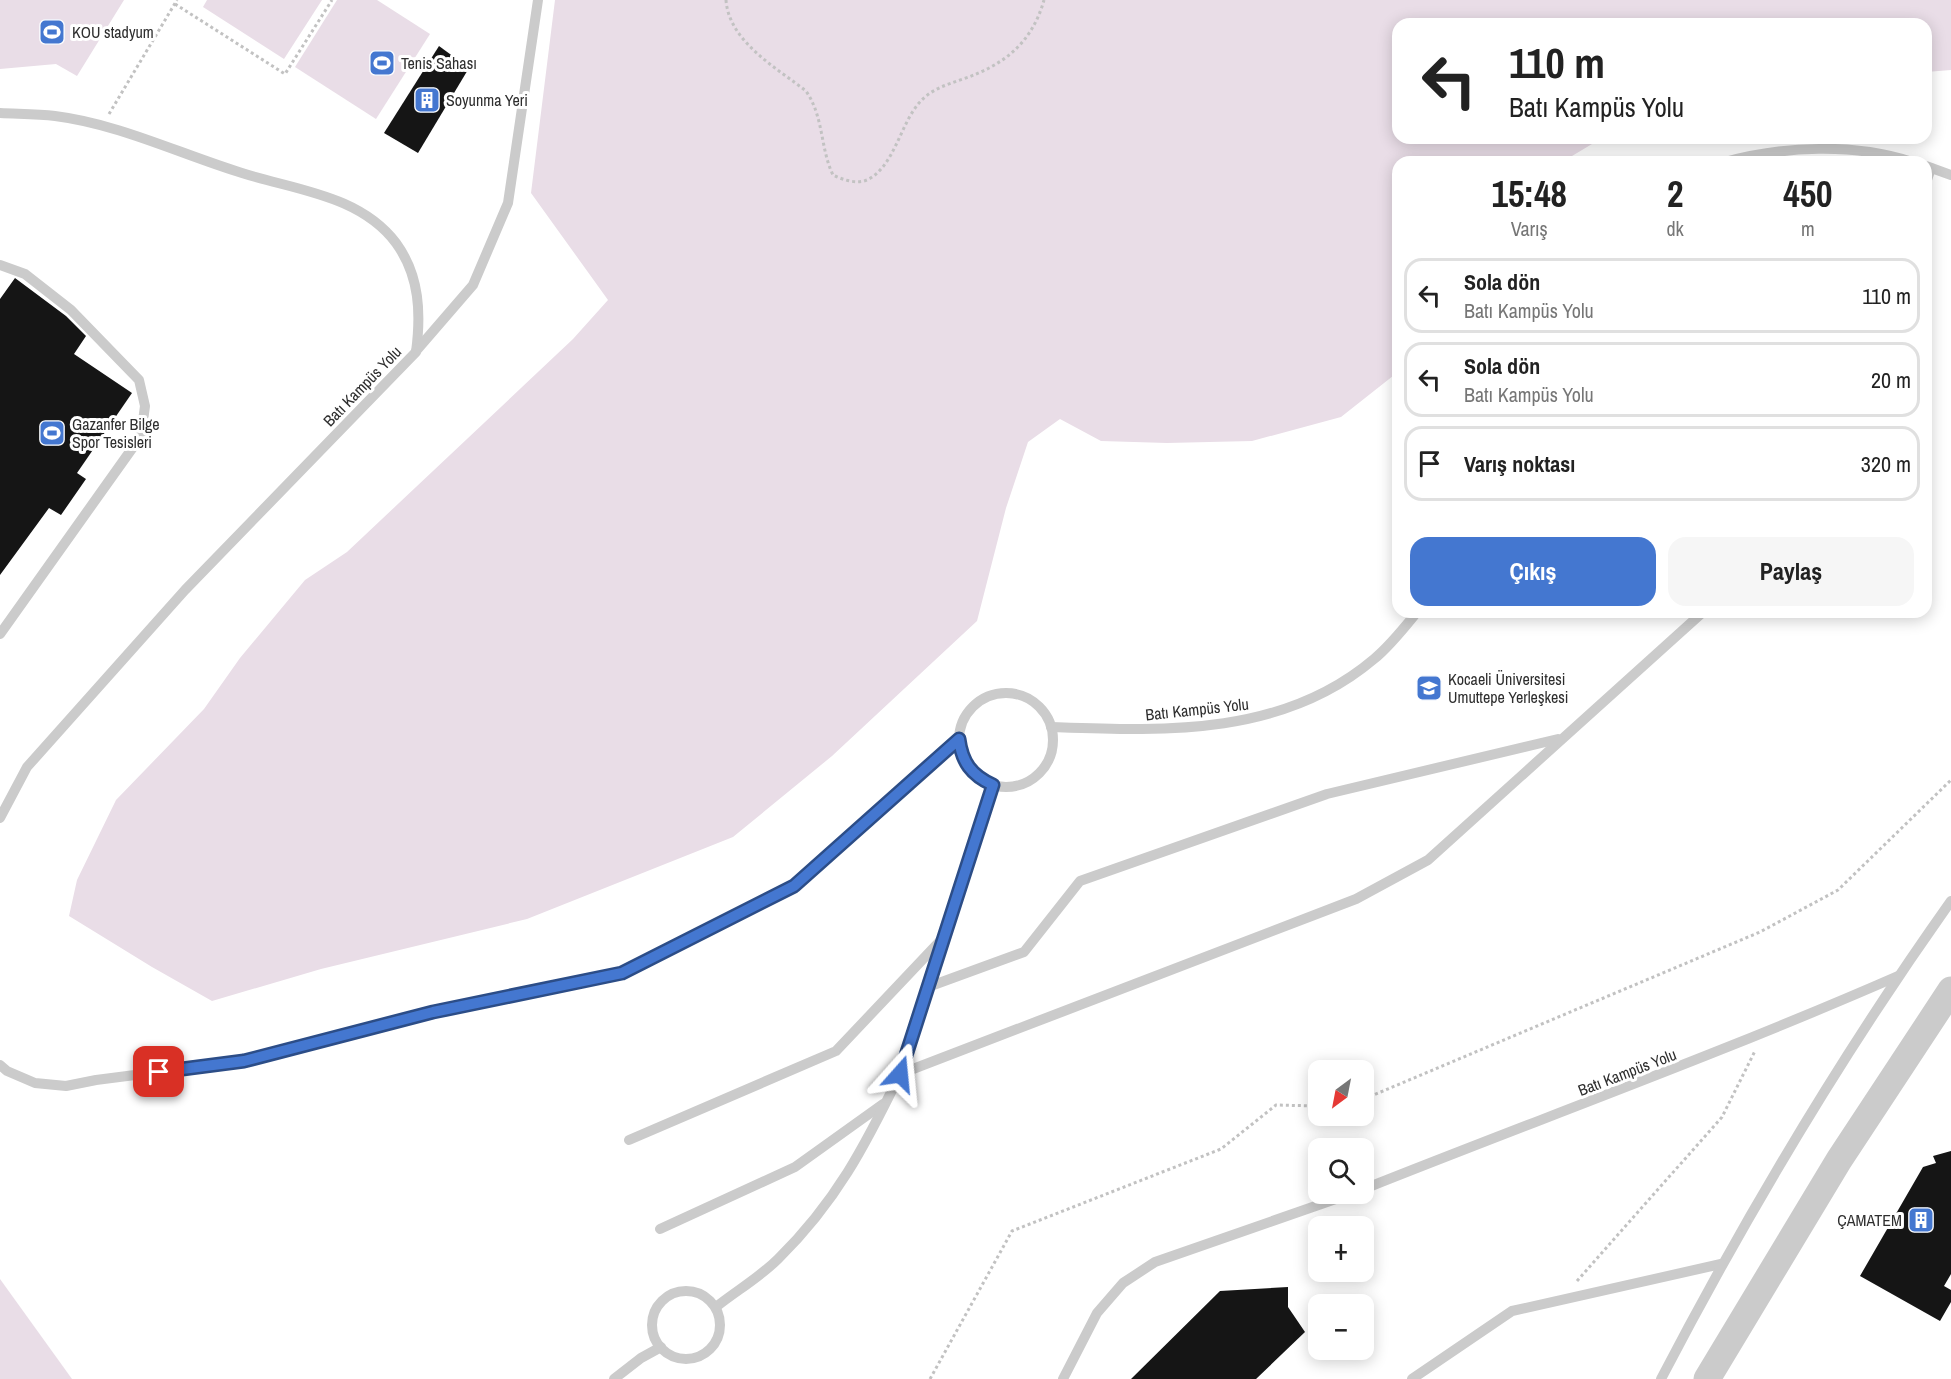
<!DOCTYPE html>
<html lang="tr">
<meta charset="utf-8">
<style>
:root{--surface:#fff;--page:#f6f6f6;--text:#222;--muted:#767676;--line:#e0e0e0;--accent:#4477d0}
body{margin:0;font-family:"Archivo Narrow",sans-serif;background:var(--page);color:var(--text);height:100vh;display:flex;flex-direction:column;font-size:22px;white-space:nowrap}
*{box-sizing:border-box;margin:0}
p{font-size:20px;color:var(--muted)}
.icon{flex:none;width:33px;height:33px;fill:none;stroke:currentColor;stroke-width:2;stroke-linecap:round;stroke-linejoin:round}
.map{position:relative;flex:1;overflow:hidden}
.side{position:absolute;left:1392px;top:156px;width:540px;height:462px;display:flex;flex-direction:column;background:var(--surface);border-radius:18px;box-shadow:0 3px 15px #0003}
.side>*{flex:none}
.top-card{position:absolute;left:1392px;top:18px;width:540px;height:126px;border-radius:18px;box-shadow:0 3px 15px #0003;background:#fff;color:var(--text);overflow:hidden}
.needle{width:39px;rotate:212deg}
.fabs{position:absolute;left:1308px;top:1060px;display:grid;gap:12px}
.fabs a{display:grid;place-items:center;width:66px;height:66px;border-radius:12px;background:var(--surface);box-shadow:0 3px 15px #0003;font-size:30px}
.pin{position:absolute;display:grid;place-items:center;width:51px;height:51px;color:#fff;margin:-26px;border-radius:12px;box-shadow:0 3px 9px #0006}
.me{position:absolute;width:66px;margin:-33px;rotate:18deg;stroke-linejoin:round;filter:drop-shadow(0 0 4px #0008)}
.turn{display:flex;align-items:center;gap:21px;height:126px;padding:0 18px;font-size:27px}
.turn .icon{width:78px;height:78px;stroke-width:2.5}
.turn b{display:block;font-size:42px;line-height:51px}
.eta{display:flex;justify-content:space-evenly;align-items:center;height:102px;text-align:center}
.eta b{font-size:36px;font-weight:700;line-height:42px}
.cta{display:flex;gap:12px;margin-top:auto;padding:12px 18px}
.cta a{flex:1;height:69px;border-radius:18px;background:var(--accent);color:#fff;font-size:24px;font-weight:700;line-height:69px;text-align:center}
.cta a+a{background:var(--page);color:var(--text)}
ul{padding:0;list-style:none}
li{display:flex;align-items:center;gap:18px;height:75px;margin:0 12px 9px;padding:0 6px;border:3px solid var(--line);border-radius:18px}
li div{flex:1}
li b{display:block;font-size:22px}
li em{font-style:normal}
.map>svg:first-child{display:block}
</style>
<div class="map">
<svg width="1951" height="1379" viewBox="0 0 1951 1379">
<rect width="100%" height="100%" fill="#fff"/>
<g fill="#e9dde7">
<path d="M0 0H124L77 76 56 64 0 69Z"/>
<path d="M207 0H322L284 59 203 7Z"/>
<path d="M337 0H377L430 34 376 119 295 67Z"/>
<path d="M555 0H1951V70L1926 72V24H1398V138H1602L1562 162H1398V372L1341 417 1252 441 1167 443 1101 441 1060 419 1028 442 1006 508 977 621 832 756 733 837 527 919 321 969 212 1001 152 967 69 916 77 880 116 800 204 709 240 658 305 580 347 552 573 339 608 300 531 193Z"/>
<path d="M0 1279 72 1379H0Z"/>
</g>
<g fill="#151515">
<path d="M439 46 469 68 418 153 384 133Z"/>
<path d="M15 278 66 316 86 336 74 354 132 393 77 473 86 479 61 515 49 508 0 575V299Z"/>
<path d="M1951 1151V1274L1944 1286 1951 1290V1302L1940 1321 1860 1276 1923 1167 1936 1163 1933 1156Z"/>
<path d="M1288 1287V1307L1305 1332 1256 1379H1131L1220 1291Z"/>
</g>
<g fill="none" stroke-linecap="round" stroke-linejoin="round">
<g stroke="#c2c2c2" stroke-width="3" stroke-dasharray="3 3" stroke-linecap="butt">
<path d="M726 0C729 42 777 68 806 91 824 117 820 148 833 175 843 180 858 185 869 179 895 164 900 125 919 103 931 89 946 85 963 79 1004 65 1032 43 1044 0"/>
<path d="M175 4 285 74 332 0"/>
<path d="M109 114 177 0"/>
<path d="M1364 1099 1760 932 1838 890 1951 780"/>
<path d="M1577 1281 1722 1117 1755 1051"/>
<path d="M930 1379 1012 1231 1221 1149 1276 1105 1318 1106"/>
</g>
<g stroke="#cbcbcb" stroke-width="10">
<path d="M0 113C18 114 37 114 55 116 119 124 180 154 242 173 295 190 360 195 396 243 420 276 421 314 416 352L185 590 27 767 0 818"/>
<path d="M1725 162C1784 146 1854 143 1912 162"/>
<path d="M1926 166 1951 175"/>
<path d="M1926 183 1931 168"/>
<path d="M0 265 25 274 71 310 139 380 145 406 141 436 0 634"/>
<path d="M416 351 473 285 508 203 538 0"/>
<circle cx="1006" cy="740" r="47"/>
<path d="M1051 727C1164 731 1282 737 1374 659 1390 646 1404 628 1417 612"/>
<path d="M993 785 900 1074 1356 899 1428 860 1703 612"/>
<path d="M928 987 1024 952 1080 881 1327 794 1558 739"/>
<path d="M0 1065 7 1071 35 1083 66 1086 96 1080 244 1061 433 1012 622 973 794 886 959 739"/>
<path d="M629 1140 836 1051 942 939"/>
<path d="M1364 1189C1542 1118 1722 1053 1898 976"/>
<path d="M660 1229 795 1167 883 1104"/>
<circle cx="686" cy="1325" r="34"/>
<path d="M716 1307C736 1291 760 1277 778 1259 836 1202 865 1146 900 1074"/>
<path d="M614 1379 641 1358 661 1347"/>
<path d="M1063 1379 1097 1313 1123 1283 1155 1262 1350 1194"/>
<path d="M1412 1379 1512 1311 1721 1264"/>
<path d="M1661 1379C1747 1214 1843 1053 1951 901"/>
</g>
<path stroke="#cbcbcb" stroke-width="27" d="M1707 1379 1839 1160 1951 990"/>
</g>
<g fill="none" stroke-linecap="round" stroke-linejoin="round">
<g stroke="#2c4d87" stroke-width="15">
<path id="route" d="M159 1072 244 1061 433 1012 622 973 794 886 959 739C962 762 971 775 993 785L900 1074"/>
</g>
<use href="#route" stroke="#4477d0" stroke-width="10"/>
</g>
<defs>
<g id="stadium-square" transform="scale(1.35)"><rect x="-9" y="-9" width="18" height="18" rx="4" fill="#4477d0" stroke="#fff"/><path d="M0-5a6.5 5 0 1 0 0 10a6.5 5 0 1 0 0-10ZM-3.5-1.8h7v3.6h-7Z" fill="#fff"/></g>
<g id="building-square" transform="scale(1.35)"><rect x="-9" y="-9" width="18" height="18" rx="4" fill="#4477d0" stroke="#fff"/><path d="M-4-6H4V6H1V3H-1V6H-4ZM-2.5-4.3h1.7v1.8h-1.7ZM.8-4.3h1.7v1.8H.8ZM-2.5-1h1.7V.8h-1.7ZM.8-1h1.7V.8H.8Z" fill="#fff"/></g>
<g id="university-square" transform="scale(1.35)"><rect x="-9" y="-9" width="18" height="18" rx="4" fill="#4477d0" stroke="#fff"/><path d="M0-5L7-2L0 1L-7-2ZM-4 1L0 2.5L4 1V4Q0 6-4 4Z" fill="#fff"/></g>
</defs>
<g fill-rule="evenodd">
<use href="#stadium-square" x="52" y="32"/>
<use href="#stadium-square" x="382" y="63"/>
<use href="#building-square" x="427" y="100"/>
<use href="#stadium-square" x="52" y="433"/>
<use href="#university-square" x="1429" y="688"/>
<use href="#building-square" x="1921" y="1220"/>
</g>
<g text-anchor="middle" dominant-baseline="central" stroke-width="6" stroke-linejoin="round" paint-order="stroke">
<g font-size="16" fill="#2e2e2e" stroke="#fff" text-anchor="start">
<text x="72" y="32">KOU stadyum</text>
<text x="401" y="63">Tenis Sahası</text>
<text x="446" y="100">Soyunma Yeri</text>
<text x="72" y="424">Gazanfer Bilge<tspan x="72" dy="18">Spor Tesisleri</tspan></text>
<text x="1448" y="679">Kocaeli Üniversitesi<tspan x="1448" dy="18">Umuttepe Yerleşkesi</tspan></text>
<text x="1902" y="1220" text-anchor="end">ÇAMATEM</text>
</g>
<g font-size="16" fill="#2e2e2e" stroke="#fff">
<text transform="translate(362 386) rotate(-46)">Batı Kampüs Yolu</text>
<text transform="translate(1197 709) rotate(-6)">Batı Kampüs Yolu</text>
<text transform="translate(1627 1072) rotate(-21)">Batı Kampüs Yolu</text>
</g>
</g>
</svg>
<div class="fabs">
<a><svg class="needle" viewBox="-14 -14 28 28"><path d="M0-13l5 13h-10z" fill="#e53935"/><path d="M0 13l5-13h-10z" fill="#767676"/></svg></a>
<a><svg class="icon" aria-label="search" viewBox="0 0 24 24"><circle cx="10" cy="10" r="6"/><path d="M15 15l6 6"/></svg></a>
<a>+</a>
<a>−</a>
</div>
<div class="pin" style="left:159px;top:1072px;background:#d93025"><svg class="icon" aria-label="arrive" viewBox="0 0 24 24"><path d="M6 21V4h12l-3 4 3 4H6"/></svg></div>
<svg class="me" style="left:900px;top:1074px" viewBox="-20 -20 40 40"><path d="M0-17L14 15 0 8-14 15z" fill="#4477d0" stroke="#fff" stroke-width="4"/></svg>
<div class="top-card">
<div class="turn"><svg class="icon" aria-label="left" viewBox="0 0 24 24"><path d="M17 20v-9H6M10 6l-5 5 5 5"/></svg><div><b>110 m</b>Batı Kampüs Yolu</div></div>
</div>
<section class="side">
<div class="eta">
<div><b>15:48</b><p>Varış</p></div>
<div><b>2</b><p>dk</p></div>
<div><b>450</b><p>m</p></div>
</div>
<ul>
<li><svg class="icon" aria-label="left" viewBox="0 0 24 24"><path d="M17 20v-9H6M10 6l-5 5 5 5"/></svg><div><b>Sola dön</b><p>Batı Kampüs Yolu</p></div><em>110 m</em></li>
<li><svg class="icon" aria-label="left" viewBox="0 0 24 24"><path d="M17 20v-9H6M10 6l-5 5 5 5"/></svg><div><b>Sola dön</b><p>Batı Kampüs Yolu</p></div><em>20 m</em></li>
<li><svg class="icon" aria-label="arrive" viewBox="0 0 24 24"><path d="M6 21V4h12l-3 4 3 4H6"/></svg><div><b>Varış noktası</b></div><em>320 m</em></li>
</ul>
<div class="cta"><a>Çıkış</a><a>Paylaş</a></div>
</section>
</div>
